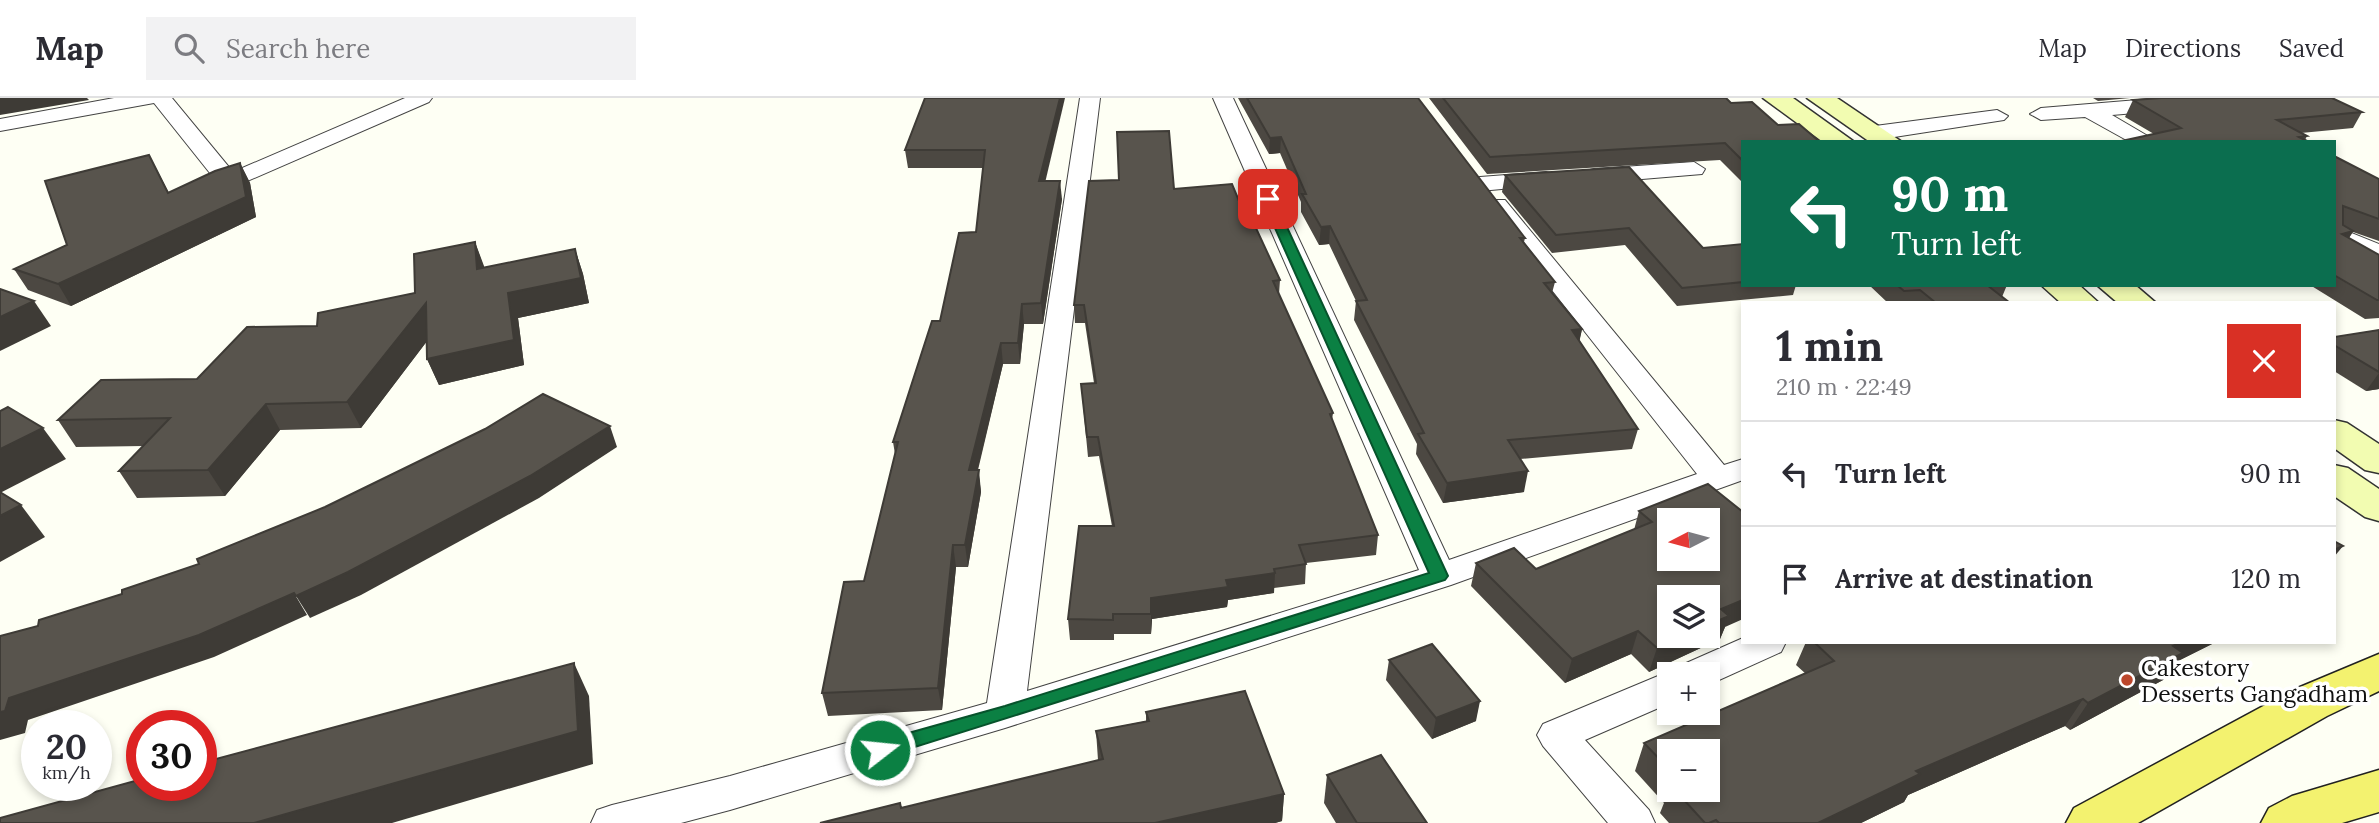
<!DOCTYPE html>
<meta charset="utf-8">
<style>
:root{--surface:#fff;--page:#f2f2f3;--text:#2b2b33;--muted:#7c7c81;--line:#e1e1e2}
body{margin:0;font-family:Lora,serif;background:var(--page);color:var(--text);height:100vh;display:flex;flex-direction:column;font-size:26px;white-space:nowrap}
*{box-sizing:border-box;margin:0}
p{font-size:23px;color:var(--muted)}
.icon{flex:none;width:38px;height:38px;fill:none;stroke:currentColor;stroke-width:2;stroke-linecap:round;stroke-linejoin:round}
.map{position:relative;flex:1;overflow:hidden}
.panel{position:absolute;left:1741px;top:203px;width:595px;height:343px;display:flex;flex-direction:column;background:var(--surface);border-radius:0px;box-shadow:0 4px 10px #0003}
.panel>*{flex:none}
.banner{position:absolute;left:1741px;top:42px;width:595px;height:147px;border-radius:0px;box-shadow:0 4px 10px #0003;background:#0b6e4f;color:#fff;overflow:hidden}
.needle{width:46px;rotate:264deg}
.tools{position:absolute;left:1657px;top:410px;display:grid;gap:14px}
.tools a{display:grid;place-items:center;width:63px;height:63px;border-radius:0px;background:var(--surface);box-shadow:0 4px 10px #0003;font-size:35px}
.speed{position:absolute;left:21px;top:612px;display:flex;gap:14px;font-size:35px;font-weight:700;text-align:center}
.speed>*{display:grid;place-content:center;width:91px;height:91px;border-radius:50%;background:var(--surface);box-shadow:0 4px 10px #0003;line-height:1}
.speed small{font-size:18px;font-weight:400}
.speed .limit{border:10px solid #d22;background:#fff;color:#111}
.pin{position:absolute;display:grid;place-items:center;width:60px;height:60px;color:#fff;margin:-30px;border-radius:14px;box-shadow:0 4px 10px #0006}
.me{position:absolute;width:77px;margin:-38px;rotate:74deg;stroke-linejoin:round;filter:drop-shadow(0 0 5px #0008)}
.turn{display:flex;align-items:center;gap:24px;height:147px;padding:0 35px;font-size:32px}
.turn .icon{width:91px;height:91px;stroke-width:2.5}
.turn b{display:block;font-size:49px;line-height:60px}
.round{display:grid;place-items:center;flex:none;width:74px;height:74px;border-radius:0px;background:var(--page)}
.overview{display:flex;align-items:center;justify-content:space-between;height:119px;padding:0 35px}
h1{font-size:42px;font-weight:800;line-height:52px}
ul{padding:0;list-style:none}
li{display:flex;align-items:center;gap:21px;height:105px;padding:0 35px;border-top:2px solid var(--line)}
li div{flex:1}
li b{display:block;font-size:26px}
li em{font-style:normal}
header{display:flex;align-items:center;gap:42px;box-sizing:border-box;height:98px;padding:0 35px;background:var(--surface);border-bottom:2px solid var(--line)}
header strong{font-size:33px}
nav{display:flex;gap:38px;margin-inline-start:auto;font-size:24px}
.search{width:490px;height:63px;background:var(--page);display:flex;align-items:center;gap:18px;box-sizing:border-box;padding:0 24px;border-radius:0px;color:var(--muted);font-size:26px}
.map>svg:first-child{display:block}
</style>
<header>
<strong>Map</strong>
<div class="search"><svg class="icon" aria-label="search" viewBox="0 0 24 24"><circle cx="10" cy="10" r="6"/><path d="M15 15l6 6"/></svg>Search here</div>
<nav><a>Map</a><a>Directions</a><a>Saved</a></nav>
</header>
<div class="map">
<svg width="2379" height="725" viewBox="0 0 2379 725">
<rect width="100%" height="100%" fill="#fefff4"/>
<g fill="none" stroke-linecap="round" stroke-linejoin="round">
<g stroke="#434343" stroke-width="2">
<g id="minor">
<path d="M114 0H172L233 74 405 0H432L429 4 229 91 221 89 154 5 0 33V21Z"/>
<path d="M1080 0H1100L1027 593 1419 472 1213 0H1233L1449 462 1697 376 1489 112 1485 107 1489 102H1505L1724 367 1743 361V382L1451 487 1005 630 730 712 681 725H591L597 712 612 707 730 678 987 605Z"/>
<path d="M2162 0H2249L2239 6 2112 17 2158 44H2130L2085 19 2041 22 2030 16 2041 10Z"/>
<path d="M1997 12 2008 18 2004 22 1875 42 1864 35 1875 28Z"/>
<path d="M1694 64 1705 71 1702 76 1594 85 1586 83 1582 78 1586 73 1594 71Z"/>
<path d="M1546 74 1554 76 1558 81 1554 86 1480 93 1472 91 1468 86 1472 81 1480 79Z"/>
<path d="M2334 128 2379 146V164L2334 145Z"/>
<path d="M1743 540V544H1786L1781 554 1708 587V576H1678L1684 566Z"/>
<path d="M1670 573 1677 576H1670V605L1585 642 1649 712 1655 725H1608L1543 648 1537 637 1543 626Z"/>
</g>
</g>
<g stroke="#323232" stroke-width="3">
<g id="secondary">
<path d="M1763 0H1793L1853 43 1823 44Z"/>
<path d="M1807 0H1837L1902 44H1870Z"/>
<path d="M2041 187H2079L2099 205H2061Z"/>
<path d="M2097 187H2135L2156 205H2118Z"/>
<path d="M2334 322 2347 325 2379 346V375L2365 372 2334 350Z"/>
<path d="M2334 367 2348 370 2379 391V423L2365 419 2334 398Z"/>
</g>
</g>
<g stroke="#212121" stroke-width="3">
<g id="primary">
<path d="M2379 556V593L2327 618 2138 725H2066L2074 710 2293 592Z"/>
<path d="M2379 672V714L2342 725H2261L2269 710 2292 698Z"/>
</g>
</g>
<use href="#minor" fill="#fff" fill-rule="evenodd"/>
<use href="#secondary" fill="#f2fcb1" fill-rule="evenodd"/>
<use href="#primary" fill="#f3f26f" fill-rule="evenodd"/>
</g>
<g fill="#4c4842" fill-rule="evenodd">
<path d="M925 0 1045 83 1062 101 1043 226H1024L1020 266H1003L978 372 981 394 968 469H956L942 612 828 618 822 595 864 483 895 356 893 344 976 134 983 70H908L905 52Z"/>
<path d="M1238 0H1418L1525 140 1524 144 1555 184 1552 195 1582 231 1579 244 1638 331 1632 351 1520 361 1524 394 1443 405 1416 356 1417 346 1354 222 1356 203 1329 146 1319 147 1301 114V104L1280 55 1269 56Z"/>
<path d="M1429 0H1726L1743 44V85L1720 62 1487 76Z"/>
<path d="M2093 0H2130L2098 3Z"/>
<path d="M2133 2 2362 14 2353 30 2301 35 2307 38 2305 42 2154 36 2125 19Z"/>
<path d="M149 57 169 95 240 65 250 85 256 119 71 208 28 192 14 171 67 147Z"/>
<path d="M2334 58 2379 81V143L2353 134 2349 140 2379 157V220L2365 221 2310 187H2334Z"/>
<path d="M1505 77 1703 150 1743 146V187H1796L1793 197 1677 208 1625 147 1552 155 1502 94Z"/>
<path d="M1174 91 1239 103 1280 182 1279 196 1333 315 1332 322 1378 437 1376 457 1306 465 1305 486 1274 490V495L1228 502 1227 509 1152 521 1151 536H1114V542H1070L1068 521 1112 428 1099 358 1088 359 1081 286 1094 285 1085 225H1075L1074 207Z"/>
<path d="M475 144 484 170 575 151 583 176 589 205 518 220 524 267 439 287 427 261V243L361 330 280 332 225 398 137 400 119 373 144 348 76 349 58 322 197 281 317 228 415 195Z"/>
<path d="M1869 187H2007L2002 199 2010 205H1888Z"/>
<path d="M2379 232V291L2366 293 2334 273V239Z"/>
<path d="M1708 386 1725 529 1720 541 1649 574 1631 556 1565 585 1471 488 1476 465 1536 471 1634 432 1639 413Z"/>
<path d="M1806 544H2216L2176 564 2163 582 2070 632 2065 628 1908 697 1904 704 1861 725H1669L1660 715 1664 705 1635 673 1644 645 1806 576 1796 567ZM1670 653 1708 691H1670Z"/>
<path d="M1389 562 1476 623 1432 641 1386 582Z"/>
<path d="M1146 614 1284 696 1282 723 1275 725H820L901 710 1098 662 1096 633 1146 623Z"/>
<path d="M1327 677 1427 725H1336L1324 705Z"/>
</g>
<g fill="#3e3b36">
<path d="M0 0H87L89 2 0 17Z"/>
<path d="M1060 0H1065L1041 102 1039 83Z"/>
<path d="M1281 39 1280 55 1269 56 1270 40Z"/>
<path d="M240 65 250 85 256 119 71 208 58 186Z"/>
<path d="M1060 83 1062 101 1043 226 1041 205Z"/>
<path d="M1330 128 1329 146 1319 147 1321 129Z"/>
<path d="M2353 133 2342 151V136Z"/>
<path d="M475 144 484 168 487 196 477 171Z"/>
<path d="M575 151 583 176 589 205 518 220 524 267 439 287 427 261 508 195Z"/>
<path d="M34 203 51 228 0 253V219Z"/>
<path d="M426 205 437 230 361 330 347 304Z"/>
<path d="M1022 206 1024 226 1020 266 1018 245Z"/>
<path d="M1582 231 1578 250 1572 232Z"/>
<path d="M1001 245 1003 266 972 394 969 372Z"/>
<path d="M2379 275V291L2366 293Z"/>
<path d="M266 306 280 332 225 398 208 372Z"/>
<path d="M610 328 617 349 539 400 361 497 310 520 296 498Z"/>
<path d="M43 330 66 361 0 395V351Z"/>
<path d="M979 372 981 394 968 469 965 447Z"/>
<path d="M1528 373 1524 394 1443 405 1447 385Z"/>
<path d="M21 407 45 439 0 464V418Z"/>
<path d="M953 447 956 469 942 612 938 590Z"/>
<path d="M2343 448 2334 459V452Z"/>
<path d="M1275 475 1274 495 1228 502 1227 509 1152 521 1151 536V500L1226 482Z"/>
<path d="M294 495 307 517 214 559 28 622 25 635 0 642V614L9 600Z"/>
<path d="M1743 502V521L1725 529 1720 541 1649 574 1657 550 1686 537H1708V527L1721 511Z"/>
<path d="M1638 533 1631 556 1565 585 1572 561Z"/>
<path d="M2181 544H2216L2176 564 2163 582 2070 632 2088 605 2173 548Z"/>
<path d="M574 565 589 598 593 666 392 725H254Z"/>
<path d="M2083 601 2065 628 1908 697 1904 704 1861 725H1818L1916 673Z"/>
<path d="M1480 603 1476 623 1432 641 1436 620Z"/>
<path d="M1284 696 1282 723 1275 725H1155Z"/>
</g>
<g fill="#58544d" stroke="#3e3b36" stroke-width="2" fill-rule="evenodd">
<path d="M925 0H1060L1039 83H1060L1041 205 1022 206 1018 245H1001L969 372H979L965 447H953L938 590 822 595 844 484 864 483 898 344H893L932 223H940L959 135 976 134 985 52H905Z"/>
<path d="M1247 0H1418L1525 140H1520L1555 184 1544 185 1582 231 1572 232 1638 331 1508 342 1528 373 1447 385 1418 336 1424 335 1356 203 1367 202 1330 128 1321 129 1302 96H1306L1281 39 1270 40Z"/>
<path d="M1443 0H1726L1731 5 1752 4 1778 27 1799 26 1820 44H1743V63L1725 45 1490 59Z"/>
<path d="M2161 0H2332L2362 14 2277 22 2307 38 2299 39 2309 44H2117L2181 30 2133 2Z"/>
<path d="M1169 33 1174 91 1232 86 1239 103 1243 102 1280 182 1273 183 1333 315 1330 316 1378 437 1299 447 1306 466 1274 471 1275 475 1226 482 1228 489 1151 500V516H1113V522L1068 521 1079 428H1114L1098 339H1087L1081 286 1096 285 1084 207H1074L1089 83 1119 82 1117 34Z"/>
<path d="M149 57 168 95 215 73 240 65 246 99 58 186 14 171 67 147 45 83Z"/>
<path d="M2334 58 2379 81V121L2343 108V127L2353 133 2342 136 2379 157V202H2377L2334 177Z"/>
<path d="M1629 69 1703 150 1743 146V184L1682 190 1629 130 1556 137 1505 77Z"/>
<path d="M475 144 477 171 575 151 581 180 508 195 514 242 427 261 426 205 347 304 266 306 208 372 119 373 170 320 58 322 101 282 197 281 247 229 317 228 318 215 415 195 414 156Z"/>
<path d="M1897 187H1987L2010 205H1936L1920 192 1904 193Z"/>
<path d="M0 191 34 203 0 219Z"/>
<path d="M2379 232V274L2334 247V239Z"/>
<path d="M543 296 610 328 530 378 348 474 296 498 294 495 199 537 9 600 5 613 0 614V538L38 528 39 522 122 496V492L199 466 197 461 325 409 485 331Z"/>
<path d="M8 309 43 330 0 351V313Z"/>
<path d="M1708 386 1743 414V502L1721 511 1729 518 1708 527V499H1670V537H1686L1657 550 1638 533 1572 561 1476 465 1514 450 1536 471 1652 424 1639 413ZM1670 422H1708V460H1670Z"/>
<path d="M0 394 21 407 0 418Z"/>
<path d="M2334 443 2343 448 2334 452Z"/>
<path d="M1814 544H2181L2173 548 2183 555 2088 605 2083 601 1916 673 1920 676 1818 725H1719L1716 722 1709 725H1705L1674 691H1708V653H1670V672L1644 645 1834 563Z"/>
<path d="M1432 546 1480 603 1436 620 1389 562Z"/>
<path d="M574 565 578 633 254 725H0V720L142 681V688H201V665Z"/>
<path d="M1245 593 1284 696 1155 725H820L900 705 901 710 1103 661 1096 633 1149 623 1146 614Z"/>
<path d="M1381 657 1427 725H1357L1327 677Z"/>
</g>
<path fill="#0b8043" stroke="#07532c" stroke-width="2" d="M1264 98 1274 101 1448 478 1445 482 880 660 873 657 870 652 873 646 880 643 1005 608 1429 475 1262 101Z"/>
<circle fill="#bc472c" stroke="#fff" stroke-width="2.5" cx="2127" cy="582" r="7"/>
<g text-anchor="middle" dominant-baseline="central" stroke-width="7" stroke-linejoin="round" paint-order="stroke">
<g font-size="23" fill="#101010" stroke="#fff" text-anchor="start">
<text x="2141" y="569">Cakestory<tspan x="2141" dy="26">Desserts Gangadham</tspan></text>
</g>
</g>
</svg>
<div class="tools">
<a><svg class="needle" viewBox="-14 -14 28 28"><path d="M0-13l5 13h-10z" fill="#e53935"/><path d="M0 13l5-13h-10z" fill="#7c7c81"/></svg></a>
<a><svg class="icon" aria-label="layers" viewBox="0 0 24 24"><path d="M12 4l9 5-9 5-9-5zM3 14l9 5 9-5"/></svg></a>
<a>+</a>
<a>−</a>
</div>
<div class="speed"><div>20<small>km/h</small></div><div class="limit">30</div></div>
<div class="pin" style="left:1268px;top:101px;background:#d93025"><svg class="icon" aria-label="arrive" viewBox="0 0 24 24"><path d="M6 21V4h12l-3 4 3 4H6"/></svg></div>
<svg class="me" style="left:880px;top:652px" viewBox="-20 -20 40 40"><circle r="17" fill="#0b8043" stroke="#fff" stroke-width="3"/><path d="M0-11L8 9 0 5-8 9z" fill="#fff"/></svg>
<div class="banner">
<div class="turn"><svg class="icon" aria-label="left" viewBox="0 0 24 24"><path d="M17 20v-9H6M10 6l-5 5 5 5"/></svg><div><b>90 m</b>Turn left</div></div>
</div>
<section class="panel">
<div class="overview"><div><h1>1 min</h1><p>210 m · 22:49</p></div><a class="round" style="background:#d93025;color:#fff"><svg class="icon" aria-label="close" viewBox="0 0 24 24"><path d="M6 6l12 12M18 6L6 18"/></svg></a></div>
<ul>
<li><svg class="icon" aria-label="left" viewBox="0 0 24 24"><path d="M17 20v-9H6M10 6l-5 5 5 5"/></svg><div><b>Turn left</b></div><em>90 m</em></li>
<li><svg class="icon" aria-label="arrive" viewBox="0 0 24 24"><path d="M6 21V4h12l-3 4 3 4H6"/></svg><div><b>Arrive at destination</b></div><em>120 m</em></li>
</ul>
</section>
</div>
